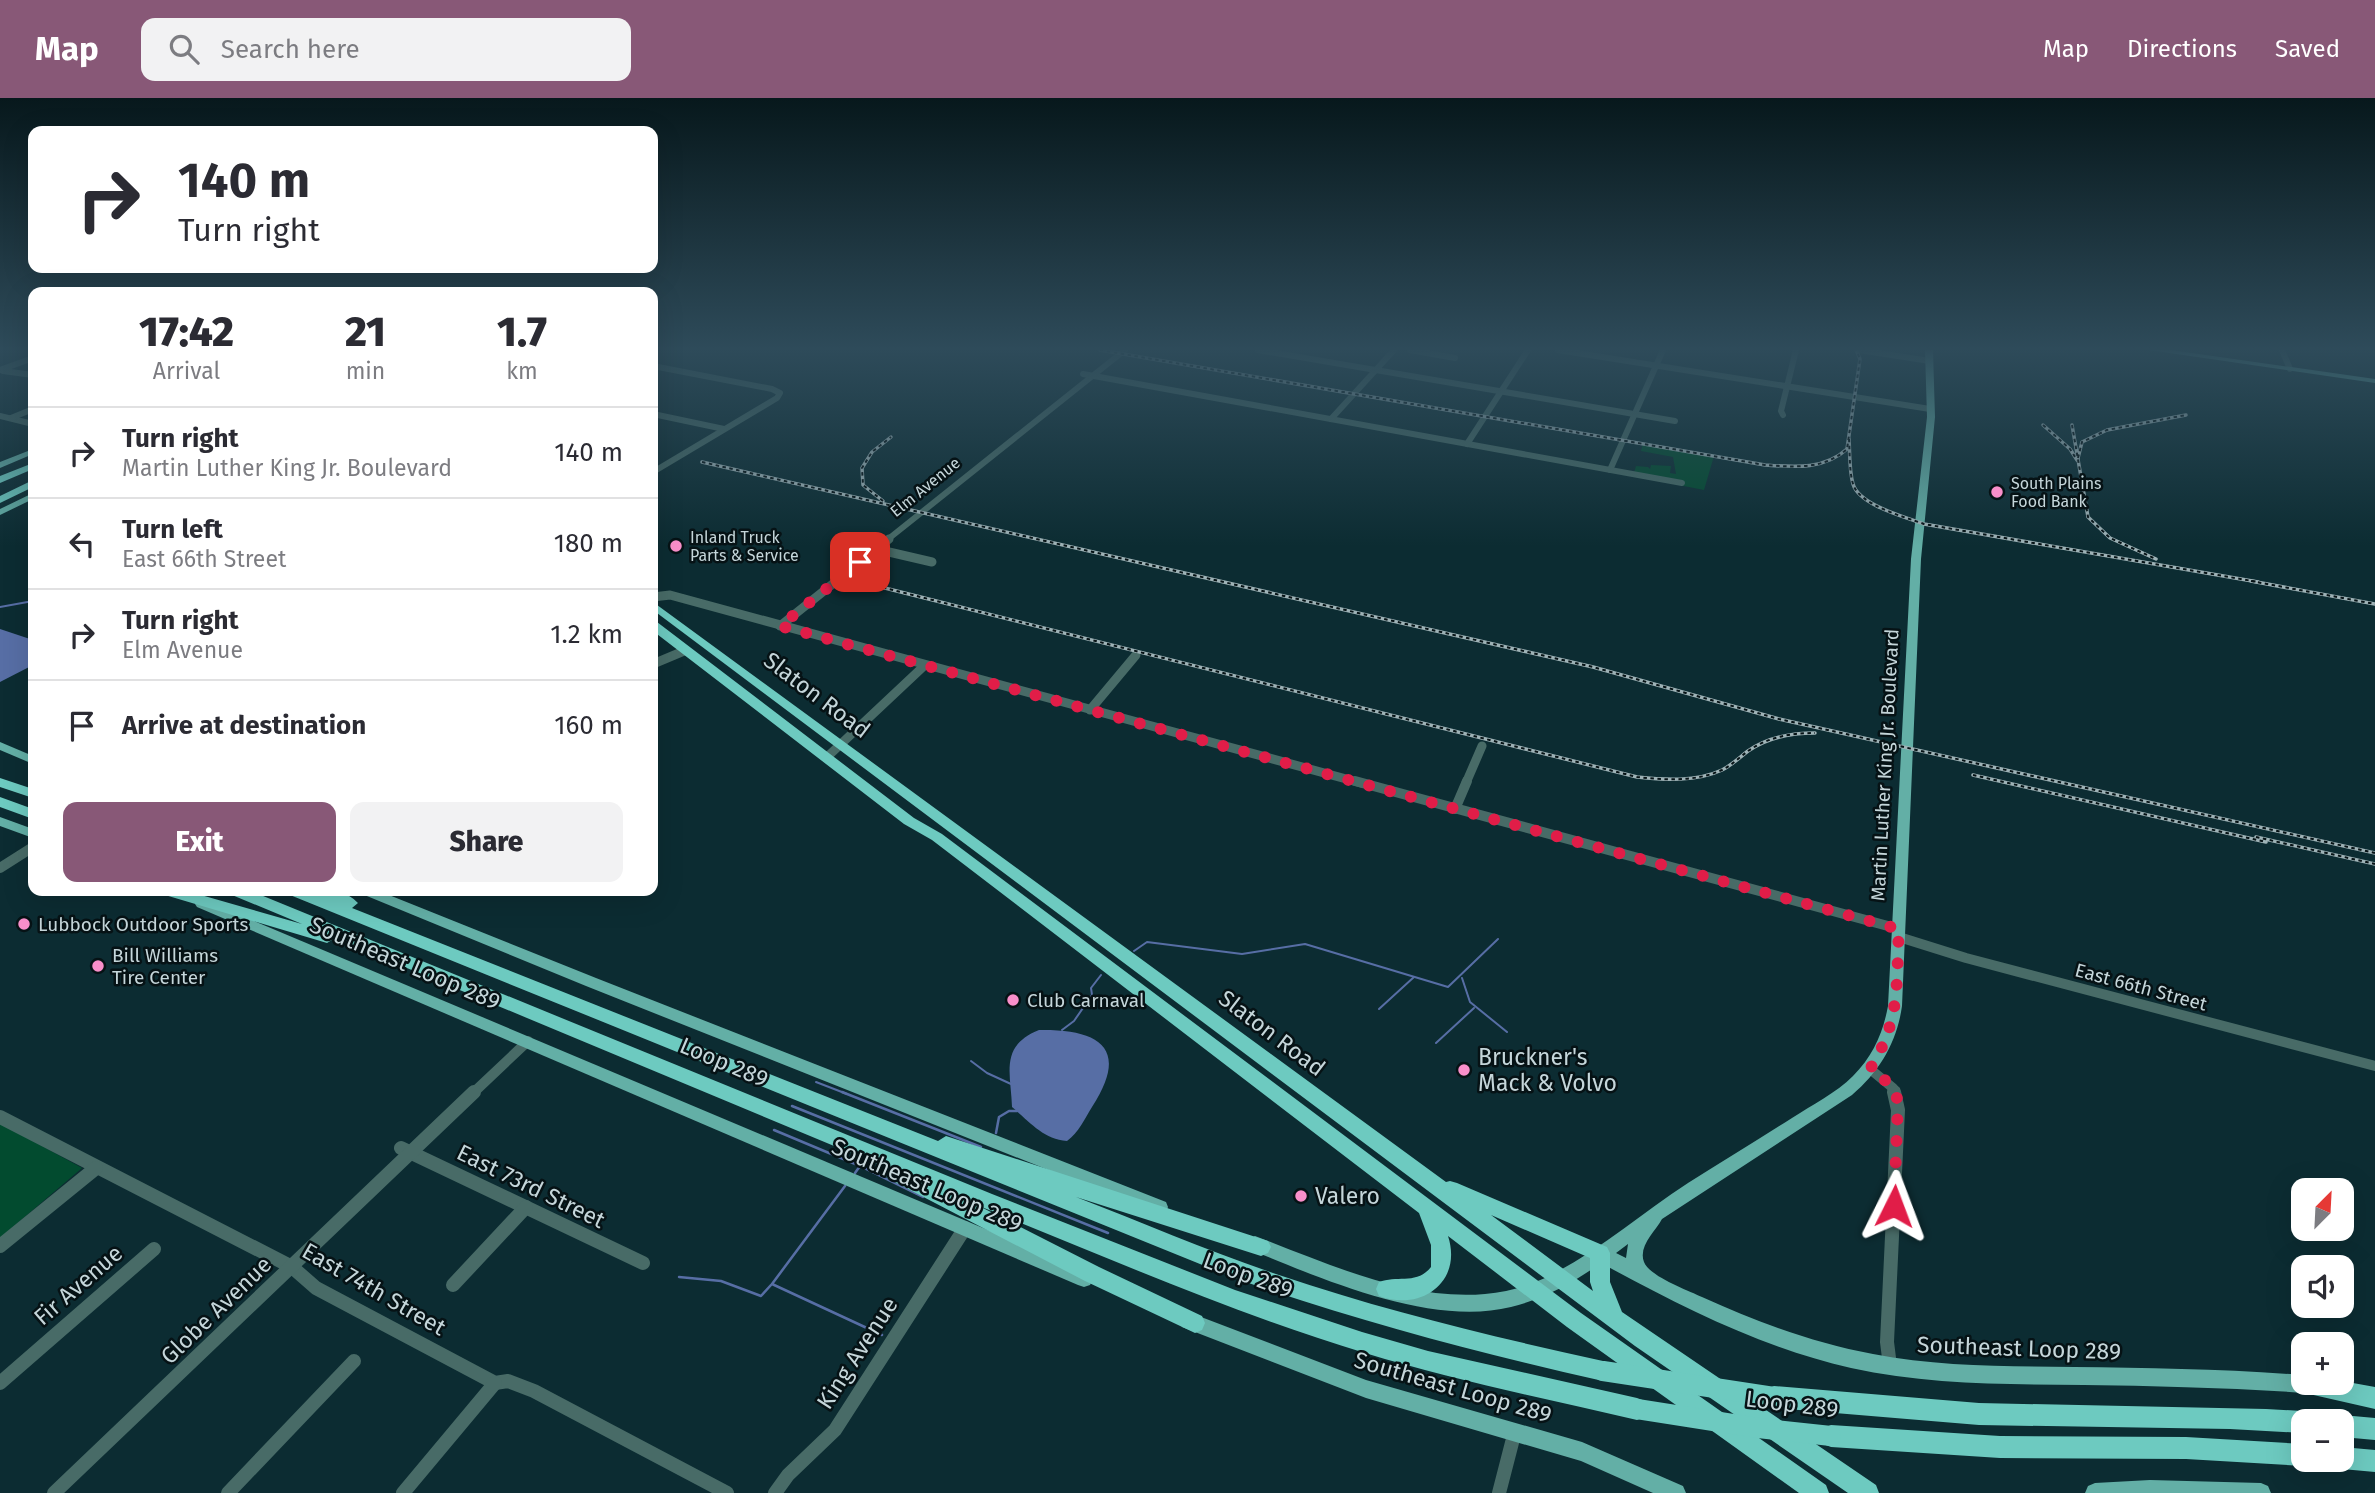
<!DOCTYPE html>
<meta charset="utf-8">
<style>
:root{--surface:#fff;--page:#f2f2f3;--text:#2b2b33;--muted:#7c7c81;--line:#e1e1e2;--accent:#885877}
body{margin:0;font-family:"Fira Sans",sans-serif;background:var(--page);color:var(--text);height:100vh;display:flex;flex-direction:column;font-size:26px;white-space:nowrap}
*{box-sizing:border-box;margin:0}
p{font-size:23px;color:var(--muted)}
.icon{flex:none;width:38px;height:38px;fill:none;stroke:currentColor;stroke-width:2;stroke-linecap:round;stroke-linejoin:round}
.map{position:relative;flex:1;overflow:hidden}
.sheet{position:absolute;left:28px;top:189px;width:630px;height:609px;display:flex;flex-direction:column;background:var(--surface);border-radius:14px;box-shadow:0 7px 28px #0002}
.sheet>*{flex:none}
.top-card{position:absolute;left:28px;top:28px;width:630px;height:147px;border-radius:14px;box-shadow:0 7px 28px #0002;background:#fff;color:var(--text);overflow:hidden}
.needle{width:46px;rotate:24deg}
.controls{position:absolute;left:2291px;top:1080px;display:grid;gap:14px}
.controls a{display:grid;place-items:center;width:63px;height:63px;border-radius:14px;background:var(--surface);box-shadow:0 7px 28px #0002;font-size:35px}
.pin{position:absolute;display:grid;place-items:center;width:60px;height:60px;color:#fff;margin:-30px;border-radius:14px;box-shadow:0 4px 10px #0006}
.me{position:absolute;width:77px;margin:-38px;rotate:3deg;stroke-linejoin:round;filter:drop-shadow(0 0 5px #0008)}
.turn{display:flex;align-items:center;gap:24px;height:147px;padding:0 35px;font-size:32px}
.turn .icon{width:91px;height:91px;stroke-width:2.5}
.turn b{display:block;font-size:49px;line-height:60px}
.eta{display:flex;justify-content:space-evenly;align-items:center;height:119px;text-align:center}
.eta b{font-size:42px;font-weight:800;line-height:49px}
.cta{display:flex;gap:14px;margin-top:auto;padding:14px 35px}
.cta a{flex:1;height:80px;border-radius:14px;background:var(--accent);color:#fff;font-size:28px;font-weight:800;line-height:80px;text-align:center}
.cta a+a{background:var(--page);color:var(--text)}
ul{padding:0;list-style:none}
li{display:flex;align-items:center;gap:21px;height:91px;padding:0 35px;border-top:2px solid var(--line)}
li div{flex:1}
li b{display:block;font-size:26px}
li em{font-style:normal}
header{display:flex;align-items:center;gap:42px;box-sizing:border-box;height:98px;padding:0 35px;background:var(--accent);color:#fff}
header strong{font-size:33px}
nav{display:flex;gap:38px;margin-inline-start:auto;font-size:24px}
.search{width:490px;height:63px;background:var(--page);display:flex;align-items:center;gap:18px;box-sizing:border-box;padding:0 24px;border-radius:14px;color:var(--muted);font-size:26px}
.map>svg:first-child{display:block}
</style>
<header>
<strong>Map</strong>
<div class="search"><svg class="icon" aria-label="search" viewBox="0 0 24 24"><circle cx="10" cy="10" r="6"/><path d="M15 15l6 6"/></svg>Search here</div>
<nav><a>Map</a><a>Directions</a><a>Saved</a></nav>
</header>
<div class="map">
<svg width="2375" height="1395" viewBox="0 0 2375 1395">
<rect width="100%" height="100%" fill="#0c2c32"/>
<g fill="#024b2f">
<path d="M1643 345 1714 358 1704 392 1633 378 1636 368 1648 369 1650 371 1651 367 1671 368 1670 375 1676 376 1673 359 1641 353Z"/>
<path d="M0 1025 82 1070 0 1140Z"/>
</g>
<g fill="#576ea5">
<path d="M0 531 33 542V567L0 584Z"/>
<path d="M1039 932C1098 931 1131 949 1092 1009 1084 1022 1079 1034 1067 1043 1043 1041 1030 1024 1012 1009 1011 976 999 948 1039 932Z"/>
</g>
<g fill="none" stroke-linecap="round" stroke-linejoin="round">
<g stroke="#576ea5" stroke-width="2">
<path d="M0 509 33 503"/>
<path d="M1134 853 1147 844 1242 856 1305 846 1448 889 1498 841"/>
<path d="M1462 880 1470 904 1507 934"/>
<path d="M1379 911 1414 879"/>
<path d="M1062 932 1074 923 1092 897 1091 890 1101 877"/>
<path d="M1436 945 1474 910"/>
<path d="M971 963 987 975 1011 986"/>
<path d="M816 984 847 996"/>
</g>
<g stroke="#576ea5" stroke-width="2.5">
<path d="M842 994 981 1049"/>
<path d="M792 1008 1108 1135"/>
<path d="M774 1032 860 1068"/>
<path d="M996 1035 999 1019 1009 1013H1017"/>
<path d="M855 1075 860 1068 923 1099"/>
<path d="M845 1088 772 1186 882 1237"/>
<path d="M679 1179 721 1183 761 1198 771 1187"/>
</g>
<g stroke="#486b67" stroke-width="6">
<path d="M1258 252 1675 323"/>
<path d="M1410 252 1455 260"/>
<path d="M1558 252 1930 311"/>
<path d="M1859 252 1930 263"/>
<path d="M2282 252 2290 271"/>
<path d="M653 268 772 291 780 295 777 300 653 374"/>
<path d="M0 272 33 260"/>
<path d="M3 273 33 277"/>
<path d="M1083 276 1682 385"/>
<path d="M653 316 724 331"/>
<path d="M1783 317 1781 313 1796 252"/>
<path d="M0 318 33 326"/>
<path d="M11 320 33 311"/>
<path d="M1331 321 1394 252"/>
<path d="M1467 346 1528 252"/>
<path d="M1610 372 1663 252"/>
<path d="M887 442 1125 252"/>
</g>
<g stroke="#486b67" stroke-width="9">
<path d="M876 451 932 464"/>
<path d="M653 499 670 497 1361 685"/>
<path d="M780 528 889 441"/>
<path d="M653 566 684 553"/>
<path d="M1090 612 1136 557"/>
<path d="M826 660 925 567"/>
<path d="M1466 685 1482 648"/>
</g>
<g stroke="#486b67" stroke-width="10">
<path d="M1355 683 1899 831"/>
<path d="M1455 711 1467 683"/>
<path d="M0 770 33 749"/>
<path d="M1899 839 1966 860 2375 968"/>
<path d="M1870 971 1893 990 1894 996"/>
<path d="M472 996 528 943"/>
</g>
<g stroke="#486b67" stroke-width="14">
<path d="M0 1019 292 1169 316 1190 495 1285 508 1283 534 1293 727 1395"/>
<path d="M401 1050 643 1165"/>
<path d="M0 1148 96 1070"/>
<path d="M453 1187 526 1109"/>
<path d="M1890 1268 1887 1244 1898 1012 1894 994"/>
<path d="M0 1285 154 1151"/>
<path d="M54 1395 474 994"/>
<path d="M228 1395 354 1263"/>
<path d="M403 1395 495 1285"/>
<path d="M775 1395 788 1377 835 1332 965 1130"/>
<path d="M1499 1395 1515 1333"/>
</g>
<g fill="#63afa6" fill-rule="evenodd">
<path d="M1925 252H1933L1935 319 1921 461 1902 908C1897 944 1880 973 1852 997L1662 1121C1655 1134 1638 1148 1644 1164 1649 1178 1687 1192 1702 1199 1757 1224 1813 1245 1873 1256 1939 1269 2007 1268 2074 1269 2151 1270 2227 1271 2303 1277V1284H2316L2314 1293 2307 1295C2233 1290 2158 1288 2084 1287 2006 1286 1927 1287 1851 1270 1762 1250 1680 1208 1601 1165 1574 1184 1544 1201 1511 1209 1431 1229 1322 1181 1249 1151L1246 1146 1249 1141 1255 1138C1326 1165 1408 1203 1485 1196 1509 1194 1531 1187 1551 1177 1600 1152 1642 1115 1688 1085 1723 1063 1757 1042 1792 1020 1812 1007 1836 995 1853 978 1873 958 1883 935 1888 908L1911 461 1927 319ZM1628 1146 1626 1160 1616 1155Z"/>
<path d="M2149 252H2171L2375 281V285Z"/>
<path d="M33 351V356L0 370V364Z"/>
<path d="M33 395V401L0 417V411Z"/>
<path d="M0 644 33 658V666L0 652Z"/>
<path d="M0 719 33 731V740L0 728Z"/>
<path d="M360 793H379L596 880 1166 1104 1168 1109 1166 1114 1160 1116 1154 1114 586 888 362 796Z"/>
<path d="M202 801 1090 1175 1093 1181 1090 1187 1084 1189 1078 1187 197 809 195 806 197 803Z"/>
<path d="M1188 1214 1366 1282 1582 1344 1683 1388 1686 1395H1653L1581 1363 1366 1300 1182 1229 1179 1223 1182 1217Z"/>
<path d="M2150 1382 2261 1385 2268 1388 2271 1395H2085L2088 1388 2095 1385Z"/>
</g>
<g fill="#6dcac0" fill-rule="evenodd">
<path d="M33 365V371L0 385V378Z"/>
<path d="M33 382V389L0 405V398Z"/>
<path d="M653 504 1446 1084 1450 1083 1457 1085 1607 1149 1610 1155V1184L1622 1214 1876 1387 1879 1395H1848L1635 1248 653 512ZM1491 1117 1590 1160V1184L1593 1193Z"/>
<path d="M653 524H657L914 720 942 736 1581 1215 1826 1387 1829 1395H1799L1567 1229 1448 1138C1463 1184 1421 1214 1379 1198L1376 1191 1379 1184C1397 1177 1417 1187 1431 1169V1147L1419 1115 932 742 904 726 653 533Z"/>
<path d="M0 680 33 691V700L0 689Z"/>
<path d="M0 699 33 711V721L0 709Z"/>
<path d="M162 793H187L302 826 232 797 229 793H251L992 1096 1235 1192 1362 1234 1428 1253 1637 1300 1645 1303 1648 1311 1645 1319 1637 1322C1546 1301 1454 1282 1365 1255 1233 1215 1106 1159 979 1108L1099 1169 1202 1218 1205 1225 1202 1232 1195 1235 1085 1183 887 1080 885 1074 887 1070 335 840 327 845 165 797Z"/>
<path d="M287 793H309L322 798 318 793C333 793 347 793 358 805L352 810 938 1043 946 1038 1268 1143 1271 1149 1268 1155 1261 1158 1076 1099C1144 1125 1210 1154 1279 1177 1385 1213 1494 1239 1603 1263L1611 1266 1614 1273 1611 1280 1603 1283C1479 1255 1357 1223 1237 1181L290 797Z"/>
<path d="M2303 1276V1284L2342 1283 2375 1289V1311L2296 1293 2293 1286 2296 1279Z"/>
<path d="M1774 1288 1979 1305 2266 1311 2303 1313 2311 1316 2314 1323H2303V1335L2230 1331 1979 1327 1774 1310 1766 1307 1763 1299 1766 1291Z"/>
<path d="M2342 1317 2375 1320V1342L2342 1339V1323H2333Z"/>
<path d="M1831 1327 2000 1338 2186 1339 2303 1346V1362H2312L2311 1365 2303 1368 2186 1361 2000 1360 1831 1349 1823 1346 1820 1338 1823 1330Z"/>
<path d="M2342 1349 2375 1352V1374L2342 1371 2334 1368 2331 1362H2342Z"/>
</g>
<g stroke="#9eb2b6" stroke-width="3.5">
<g id="rail">
<path d="M1100 252 1765 367C1794 369 1824 372 1847 351L1860 261 1856 252"/>
<path d="M2043 327 2070 351 2077 362"/>
<path d="M2072 327 2088 419 2110 440 2156 461"/>
<path d="M1849 341C1850 355 1849 372 1853 386 1859 407 1905 419 1924 426L2258 484"/>
<path d="M2078 360 2082 344 2107 332 2186 317"/>
<path d="M702 364 1593 569 1779 621 2375 755"/>
<path d="M883 403 863 387 862 370 872 354 891 339"/>
<path d="M849 481 1637 679C1665 682 1696 684 1722 672 1732 667 1740 659 1748 653 1768 639 1791 635 1815 635"/>
<path d="M2251 483 2375 506"/>
<path d="M1973 677 2266 744"/>
<path d="M2256 739 2375 766"/>
</g>
</g>
<use href="#rail" stroke="#061215" stroke-width="2" stroke-dasharray="3.5" stroke-linecap="butt"/>
<g stroke="#6dcac0" stroke-width="20">
<path d="M1603 1273 1774 1299"/>
<path d="M1637 1311 1758 1330 1831 1338"/>
</g>
</g>
<linearGradient id="sky" x2="0" y2="1"><stop stop-color="#07181c"/><stop offset="0.56" stop-color="#2e4b5a"/><stop offset="1" stop-color="#2e4b5a" stop-opacity="0"/></linearGradient>
<rect width="2375" height="448" fill="url(#sky)"/>
<g fill="none" stroke-linecap="round" stroke-linejoin="round">
<path stroke="#e11d48" stroke-width="12" stroke-dasharray="0 21.6" d="M860 464 780 528 1899 831C1896 886 1901 922 1870 971 1883 980 1894 987 1898 1004L1894 1108"/>
</g>
<g fill="#f98fca" stroke="#061215" stroke-width="2.5">
<circle cx="1997" cy="394" r="7"/>
<circle cx="676" cy="448" r="7"/>
<circle cx="24" cy="826" r="7"/>
<circle cx="98" cy="868" r="7"/>
<circle cx="1013" cy="902" r="7"/>
<circle cx="1464" cy="972" r="7"/>
<circle cx="1301" cy="1098" r="7"/>
</g>
<g text-anchor="middle" dominant-baseline="central" stroke-width="5" stroke-linejoin="round" paint-order="stroke">
<g font-size="16" fill="#c5d6da" stroke="#061215" text-anchor="start">
<text x="2011" y="385">South Plains<tspan x="2011" dy="18">Food Bank</tspan></text>
<text x="690" y="439">Inland Truck<tspan x="690" dy="18">Parts &amp; Service</tspan></text>
</g>
<g font-size="16" fill="#c5d6da" stroke="#061215">
<text transform="translate(925 389) rotate(-39)">Elm Avenue</text>
</g>
<g font-size="19" fill="#c5d6da" stroke="#061215">
<text transform="translate(1885 667) rotate(-87)">Martin Luther King Jr. Boulevard</text>
<text transform="translate(2141 889) rotate(15)">East 66th Street</text>
</g>
<g font-size="19" fill="#c5d6da" stroke="#061215" text-anchor="start">
<text x="38" y="826">Lubbock Outdoor Sports</text>
<text x="112" y="857">Bill Williams<tspan x="112" dy="22">Tire Center</tspan></text>
<text x="1027" y="902">Club Carnaval</text>
</g>
<g font-size="23" fill="#c5d6da" stroke="#061215">
<text transform="translate(817 597) rotate(37)">Slaton Road</text>
<text transform="translate(405 865) rotate(23)">Southeast Loop 289</text>
<text transform="translate(1272 935) rotate(37)">Slaton Road</text>
<text transform="translate(724 964) rotate(23)">Loop 289</text>
<text transform="translate(927 1087) rotate(23)">Southeast Loop 289</text>
<text transform="translate(531 1088) rotate(26)">East 73rd Street</text>
<text transform="translate(1248 1177) rotate(20)">Loop 289</text>
<text transform="translate(78 1187) rotate(-41)">Fir Avenue</text>
<text transform="translate(374 1191) rotate(30)">East 74th Street</text>
<text transform="translate(216 1212) rotate(-44)">Globe Avenue</text>
<text transform="translate(2019 1250) rotate(2)">Southeast Loop 289</text>
<text transform="translate(857 1255) rotate(-57)">King Avenue</text>
<text transform="translate(1453 1289) rotate(16)">Southeast Loop 289</text>
<text transform="translate(1792 1306) rotate(7)">Loop 289</text>
</g>
<g font-size="23" fill="#c5d6da" stroke="#061215" text-anchor="start">
<text x="1478" y="959">Bruckner's<tspan x="1478" dy="26">Mack &amp; Volvo</tspan></text>
<text x="1315" y="1098">Valero</text>
</g>
</g>
</svg>
<div class="controls">
<a><svg class="needle" viewBox="-14 -14 28 28"><path d="M0-13l5 13h-10z" fill="#e53935"/><path d="M0 13l5-13h-10z" fill="#7c7c81"/></svg></a>
<a><svg class="icon" aria-label="sound" viewBox="0 0 24 24"><path d="M4 9h4l5-4v14l-5-4H4zM17 9q2 3 0 6"/></svg></a>
<a>+</a>
<a>−</a>
</div>
<div class="pin" style="left:860px;top:464px;background:#d93025"><svg class="icon" aria-label="arrive" viewBox="0 0 24 24"><path d="M6 21V4h12l-3 4 3 4H6"/></svg></div>
<svg class="me" style="left:1894px;top:1108px" viewBox="-20 -20 40 40"><path d="M0-17L14 15 0 8-14 15z" fill="#e11d48" stroke="#fff" stroke-width="4"/></svg>
<div class="top-card">
<div class="turn"><svg class="icon" aria-label="right" viewBox="0 0 24 24"><path d="M7 20v-9h11M14 6l5 5-5 5"/></svg><div><b>140 m</b>Turn right</div></div>
</div>
<section class="sheet">
<div class="eta">
<div><b>17:42</b><p>Arrival</p></div>
<div><b>21</b><p>min</p></div>
<div><b>1.7</b><p>km</p></div>
</div>
<ul>
<li><svg class="icon" aria-label="right" viewBox="0 0 24 24"><path d="M7 20v-9h11M14 6l5 5-5 5"/></svg><div><b>Turn right</b><p>Martin Luther King Jr. Boulevard</p></div><em>140 m</em></li>
<li><svg class="icon" aria-label="left" viewBox="0 0 24 24"><path d="M17 20v-9H6M10 6l-5 5 5 5"/></svg><div><b>Turn left</b><p>East 66th Street</p></div><em>180 m</em></li>
<li><svg class="icon" aria-label="right" viewBox="0 0 24 24"><path d="M7 20v-9h11M14 6l5 5-5 5"/></svg><div><b>Turn right</b><p>Elm Avenue</p></div><em>1.2 km</em></li>
<li><svg class="icon" aria-label="arrive" viewBox="0 0 24 24"><path d="M6 21V4h12l-3 4 3 4H6"/></svg><div><b>Arrive at destination</b></div><em>160 m</em></li>
</ul>
<div class="cta"><a>Exit</a><a>Share</a></div>
</section>
</div>
